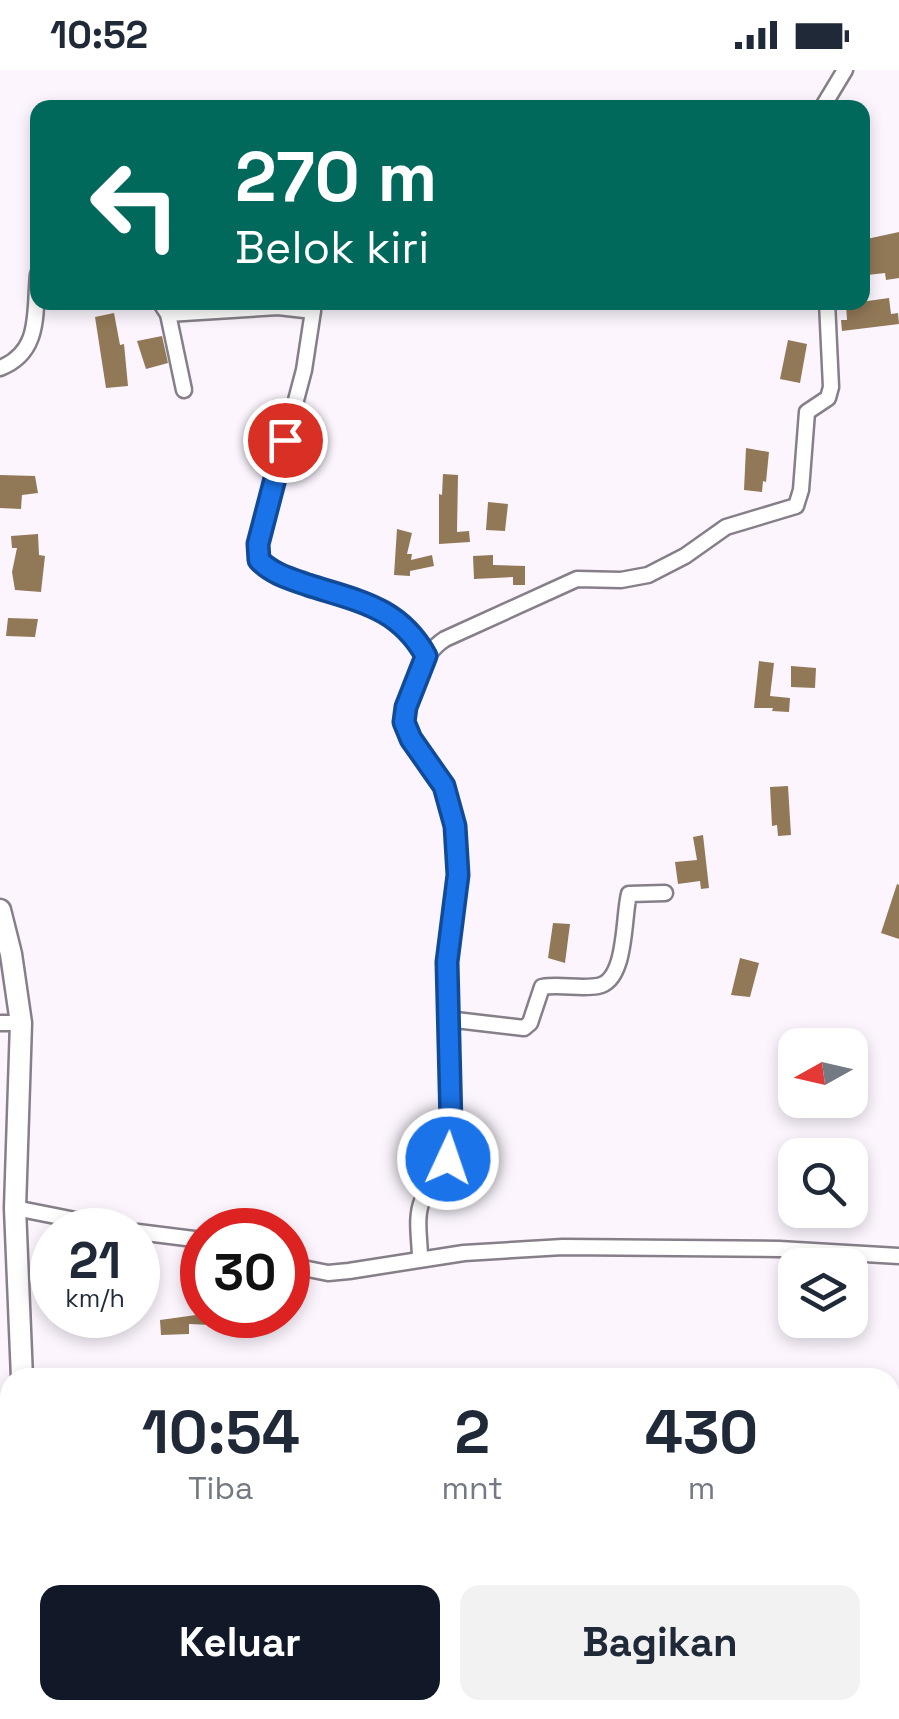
<!DOCTYPE html>
<html lang="id">
<style>
:root{--surface:#fff;--page:#f2f2f3;--text:#1f2937;--muted:#747a83;--accent:#111827}
body{margin:0;font-family:"Space Grotesk",sans-serif;background:var(--page);color:var(--text);height:100vh;display:flex;flex-direction:column;font-size:38px;white-space:nowrap}
*{box-sizing:border-box;margin:0}
p{font-size:32px;color:var(--muted)}
.icon{flex:none;width:55px;height:55px;fill:none;stroke:currentColor;stroke-width:2;stroke-linecap:round;stroke-linejoin:round}
.map{position:relative;flex:1;overflow:hidden}
.drawer{position:absolute;left:0px;top:1298px;width:900px;height:352px;display:flex;flex-direction:column;background:var(--surface);border-radius:30px 30px 0 0;box-shadow:0 5px 15px #0003}
.drawer>*{flex:none}
.top-card{position:absolute;left:30px;top:30px;width:840px;height:210px;border-radius:20px;box-shadow:0 5px 15px #0003;background:#00695c;color:#fff;overflow:hidden}
.needle{width:65px;rotate:262deg}
.buttons{position:absolute;left:778px;top:958px;display:grid;gap:20px}
.buttons a{display:grid;place-items:center;width:90px;height:90px;border-radius:20px;background:var(--surface);box-shadow:0 5px 15px #0003;font-size:50px}
.speed{position:absolute;left:30px;top:1138px;display:flex;gap:20px;font-size:50px;font-weight:700;text-align:center}
.speed>*{display:grid;place-content:center;width:130px;height:130px;border-radius:50%;background:var(--surface);box-shadow:0 5px 15px #0003;line-height:1}
.speed small{font-size:25px;font-weight:400}
.speed .limit{border:15px solid #d22;background:#fff;color:#111}
.pin{position:absolute;display:grid;place-items:center;width:85px;height:85px;color:#fff;margin:-42px;border:5px solid #fff;border-radius:50%;box-shadow:0 2px 10px #0007}
.me{position:absolute;width:110px;margin:-55px;rotate:3deg;stroke-linejoin:round;filter:drop-shadow(0 0 8px #0008)}
.turn{display:flex;align-items:center;gap:35px;height:210px;padding:0 40px;font-size:45px}
.turn .icon{width:130px;height:130px;stroke-width:2.5}
.turn b{display:block;font-size:70px;line-height:85px}
.eta{display:flex;justify-content:space-evenly;align-items:center;height:170px;text-align:center}
.eta b{font-size:60px;font-weight:700;line-height:70px}
.primary-button{display:flex;gap:20px;margin-top:auto;padding:20px 40px}
.primary-button a{flex:1;height:115px;border-radius:20px;background:var(--accent);color:#fff;font-size:40px;font-weight:700;line-height:115px;text-align:center}
.primary-button a+a{background:var(--page);color:var(--text)}
.status{display:flex;justify-content:space-between;align-items:center;height:70px;padding:0 50px;background:var(--surface);direction:ltr}
.status svg{height:28px;fill:currentColor}
.map>svg:first-child{display:block}
</style>
<div class="status"><b>10:52</b><svg viewBox="0 0 49 12"><path d="M0 12V9h3v3zM5 12V6h3v6zM10 12V3h3v9zM15 12V0h3v12zM26 1h20v11H26zM47 4h2v5h-2z"/></svg></div>
<div class="map">
<svg width="899" height="1649" viewBox="0 0 899 1649">
<rect width="100%" height="100%" fill="#fcf5fe"/>
<g fill="#917857">
<path d="M899 162V208L886 210 885 203 867 205 862 170Z"/>
<path d="M889 228 891 244 898 243 899 254 842 261 841 250H847L846 234Z"/>
<path d="M114 243 120 275 124 274 128 316 106 318 95 247Z"/>
<path d="M162 266 168 293 146 299 137 271Z"/>
<path d="M788 270 807 274 800 313 780 309Z"/>
<path d="M746 378 769 382 766 412 763 411 762 422 744 420Z"/>
<path d="M443 404 458 405 457 462 469 461 470 472 439 474V424L442 425Z"/>
<path d="M0 405 35 406 38 423 22 425 21 439 0 438Z"/>
<path d="M488 432 508 434 505 461 486 460Z"/>
<path d="M397 459 412 463 407 484H412L411 490 432 485 434 496 410 501V506L394 505Z"/>
<path d="M38 464 39 485 45 486 41 522 15 520 12 502 17 478H12L11 466Z"/>
<path d="M493 485V495L525 496V515H513V507L474 509 473 486Z"/>
<path d="M8 548 38 549 35 567 6 566Z"/>
<path d="M759 591 774 593 770 626 790 628 789 642 772 641 773 638H754Z"/>
<path d="M791 596 816 598 815 618 791 617Z"/>
<path d="M788 716 791 765 778 766 777 755 772 756 770 717Z"/>
<path d="M703 765 709 818 701 819 700 811 678 814 675 792 697 790 693 767Z"/>
<path d="M897 814 899 815V869L881 863Z"/>
<path d="M553 853 570 854 565 893 548 888Z"/>
<path d="M740 888 759 893 750 927 731 925Z"/>
<path d="M202 1215V1245H209L211 1255 189 1254V1264L161 1265 160 1250 196 1245 190 1218Z"/>
</g>
<g fill="none" stroke-linecap="round" stroke-linejoin="round">
<g stroke="#867f89" stroke-width="19">
<g id="street">
<path d="M822 38 845 0"/>
<path d="M160 232 168 244 184 320"/>
<path d="M168 244 278 237 313 241 304 300 258 474V488C285 526 375 520 409 559 416 566 421 577 426 586"/>
<path d="M0 298C42 282 34 241 38 204"/>
<path d="M447 949 524 958 530 953 542 917C560 914 580 919 598 916 627 911 623 847 629 824L665 823"/>
<path d="M0 953H21"/>
<path d="M15 1138 126 1160"/>
<path d="M138 1162 202 1170"/>
<path d="M420 1188C420 1170 415 1148 422 1131 430 1112 445 1100 450 1080L447 891 458 805 455 756 444 715 404 656C404 627 420 585 445 569L577 509 621 510 648 505 685 486 726 457 796 436 801 420 807 342 828 328 831 317 827 232"/>
<path d="M288 1195 328 1203 349 1201 464 1183 563 1177 779 1179 899 1186"/>
<path d="M0 1475 10 1479"/>
</g>
</g>
<g stroke="#867f89" stroke-width="25">
<g id="secondary">
<path d="M0 840 11 884 21 953 15 1138 22 1308"/>
<path d="M180 1640 183 1649"/>
</g>
</g>
<use href="#street" stroke="#fff" stroke-width="14"/>
<use href="#secondary" stroke="#fff" stroke-width="20"/>
</g>
<g fill="none" stroke-linecap="round" stroke-linejoin="round">
<g stroke="#114b97" stroke-width="25">
<path id="route" d="M285 370 258 474 259 490C272 504 291 509 308 515 358 531 399 537 426 586L406 637 404 652 411 669 444 716 455 756 458 805 447 892 451 1054 448 1089"/>
</g>
<use href="#route" stroke="#1a73e8" stroke-width="18"/>
</g>
</svg>
<div class="buttons">
<a><svg class="needle" viewBox="-14 -14 28 28"><path d="M0-13l5 13h-10z" fill="#e53935"/><path d="M0 13l5-13h-10z" fill="#747a83"/></svg></a>
<a><svg class="icon" aria-label="search" viewBox="0 0 24 24"><circle cx="10" cy="10" r="6"/><path d="M15 15l6 6"/></svg></a>
<a><svg class="icon" aria-label="layers" viewBox="0 0 24 24"><path d="M12 4l9 5-9 5-9-5zM3 14l9 5 9-5"/></svg></a>
</div>
<div class="speed"><div>21<small>km/h</small></div><div class="limit">30</div></div>
<div class="pin" style="left:285px;top:370px;background:#d93025"><svg class="icon" aria-label="arrive" viewBox="0 0 24 24"><path d="M6 21V4h12l-3 4 3 4H6"/></svg></div>
<svg class="me" style="left:448px;top:1089px" viewBox="-20 -20 40 40"><circle r="17" fill="#1a73e8" stroke="#fff" stroke-width="3"/><path d="M0-11L8 9 0 5-8 9z" fill="#fff"/></svg>
<div class="top-card">
<div class="turn"><svg class="icon" aria-label="left" viewBox="0 0 24 24"><path d="M17 20v-9H6M10 6l-5 5 5 5"/></svg><div><b>270 m</b>Belok kiri</div></div>
</div>
<section class="drawer">
<div class="eta">
<div><b>10:54</b><p>Tiba</p></div>
<div><b>2</b><p>mnt</p></div>
<div><b>430</b><p>m</p></div>
</div>
<div class="primary-button"><a>Keluar</a><a>Bagikan</a></div>
</section>
</div>
